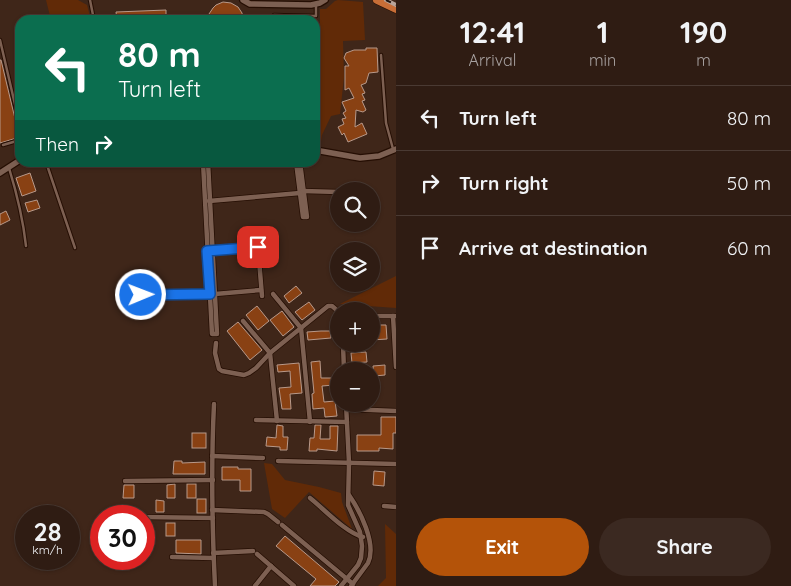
<!DOCTYPE html>
<meta charset="utf-8">
<style>
:root{--surface:#2f1c13;--page:#3b2921;--text:#f1f3f6;--muted:#a7a1a0;--line:#4a3a33;--accent:#b45309}
body{margin:0;font-family:Quicksand,sans-serif;background:var(--page);color:var(--text);height:100vh;display:flex;flex-direction:column;font-size:19px;white-space:nowrap}
*{box-sizing:border-box;margin:0}
p{font-size:16px;color:var(--muted)}
.icon{flex:none;width:28px;height:28px;fill:none;stroke:currentColor;stroke-width:2;stroke-linecap:round;stroke-linejoin:round}
.map{position:relative;flex:1;overflow:hidden}
.drawer{display:flex;flex-direction:column;background:var(--surface);width:395px}
.drawer>*{flex:none}
.banner{position:absolute;left:15px;top:15px;width:305px;height:152px;border-radius:15px;box-shadow:0 1px 4px #0004,0 0 0 1px var(--line);background:#0b6e4f;color:#fff;overflow:hidden}
.buttons{position:absolute;left:330px;top:182px;display:grid;gap:10px}
.buttons a{display:grid;place-items:center;width:50px;height:50px;border-radius:50%;background:var(--surface);box-shadow:0 1px 4px #0004,0 0 0 1px var(--line);font-size:25px}
.speed{position:absolute;left:15px;top:505px;display:flex;gap:10px;font-size:25px;font-weight:700;text-align:center}
.speed>*{display:grid;place-content:center;width:65px;height:65px;border-radius:50%;background:var(--surface);box-shadow:0 1px 4px #0004,0 0 0 1px var(--line);line-height:1}
.speed small{font-size:12px;font-weight:400}
.speed .limit{border:8px solid #d22;background:#fff;color:#111}
.pin{position:absolute;display:grid;place-items:center;width:42px;height:42px;color:#fff;margin:-21px;border-radius:10px;box-shadow:0 2px 8px #0006}
.me{position:absolute;width:55px;margin:-28px;rotate:89deg;stroke-linejoin:round;filter:drop-shadow(0 0 4px #0008)}
.turn{display:flex;align-items:center;gap:18px;height:105px;padding:0 20px;font-size:22px}
.turn .icon{width:65px;height:65px;stroke-width:2.5}
.turn b{display:block;font-size:35px;line-height:42px}
.then{display:flex;align-items:center;height:48px;padding:0 20px;background:#0003;gap:10px;font-size:19px}
.eta{display:flex;justify-content:space-evenly;align-items:center;height:85px;text-align:center}
.eta b{font-size:30px;font-weight:800;line-height:35px}
.button{display:flex;gap:10px;margin-top:auto;padding:10px 20px}
.button a{flex:1;height:58px;border-radius:30px;background:var(--accent);color:#fff;font-size:20px;font-weight:800;line-height:58px;text-align:center}
.button a+a{background:var(--page);color:var(--text)}
ul{padding:0;list-style:none}
li{display:flex;align-items:center;gap:15px;height:65px;padding:0 20px;border-top:1px solid var(--line)}
li div{flex:1}
li b{display:block;font-size:19px}
li em{font-style:normal}
main{display:flex;flex:1;min-height:0}
.map>svg:first-child{display:block}
</style>
<main>
<div class="map">
<svg width="396" height="586" viewBox="0 0 396 586">
<rect width="100%" height="100%" fill="#3f2619"/>
<g fill="#612a07">
<path d="M46 0H78L87 5 91 20H51Z"/>
<path d="M338 0 363 2 365 40 343 41 344 77 340 114 331 116 322 135 320 148 315 147V24H320V9H326L335 1Z"/>
<path d="M396 276V308L340 304Z"/>
<path d="M264 463 272 464 285 480 319 487 341 493 342 502 352 529 309 492 285 518 272 509Z"/>
<path d="M385 524 396 534V586H378L386 578Z"/>
</g>
<g fill="#894113" stroke="#b8998a">
<path d="M223 2 231 3 238 7 242 13 243 20H208L209 14 213 8 216 5Z"/>
<path d="M166 10V20H117L116 12Z"/>
<path d="M366 48H377L378 72 369 73 366 83 361 85 365 93 362 94 365 100 362 101 366 110 363 112 356 110 355 127 362 123 367 134 348 142 344 133 342 135 338 127 344 124 342 119 346 118 343 113 346 111 342 102 354 98 349 88 345 90V66H349L344 58 346 53 354 50H366Z"/>
<path d="M0 60H1L17 127 20 129V137L0 143Z"/>
<path d="M30 173 36 191 22 196 16 178Z"/>
<path d="M37 200 40 208 28 212 25 203Z"/>
<path d="M6 211 10 220 0 225V214Z"/>
<path d="M296 286 302 293 289 303 284 296Z"/>
<path d="M309 302 315 310 302 320 295 312Z"/>
<path d="M257 306 269 321 258 330 246 315Z"/>
<path d="M282 311 294 327 283 336 270 320Z"/>
<path d="M238 322 262 350 250 360 227 331Z"/>
<path d="M377 325H386L387 339 371 340V328H377Z"/>
<path d="M321 331H330L331 338 308 340 307 332Z"/>
<path d="M366 352 367 362 352 363 351 353Z"/>
<path d="M320 361 321 378H333L334 385 322 386 324 402 335 401 337 416 325 417 324 408 313 409 312 394 314 393 311 362Z"/>
<path d="M299 363 302 393 290 394 291 409H282L279 388 291 387 290 371 278 372 277 365Z"/>
<path d="M385 365V375L374 376 373 366Z"/>
<path d="M381 417H396V433H393V449L379 448V451H357V435H381Z"/>
<path d="M277 425 283 426V437H288L287 450H280V447L266 446 267 437 276 438Z"/>
<path d="M315 425H321L320 439H330V426H338L337 451 317 449V451H309L310 438H314Z"/>
<rect x="192" y="433" width="14" height="15"/>
<path d="M174 461H182V463L205 462V474H173Z"/>
<path d="M222 467H238V469H251V491H240V480H222Z"/>
<path d="M374 471 385 472 384 486 373 485Z"/>
<path d="M175 484V498H167V485Z"/>
<rect x="187" y="484" width="9" height="14"/>
<path d="M124 485H134V498H123Z"/>
<rect x="197" y="499" width="9" height="14"/>
<path d="M156 500 164 501V512H156Z"/>
<rect x="166" y="523" width="9" height="13"/>
<path d="M285 536 339 582 335 586H310L316 579 276 546Z"/>
<path d="M176 540H201V554L176 553Z"/>
</g>
<g fill="none" stroke-linecap="round" stroke-linejoin="round">
<g stroke="#250e03" stroke-width="4.5">
<g id="service">
<path d="M90 0 94 20"/>
<path d="M274 15 316 16V4"/>
<path d="M0 40 20 126"/>
<path d="M381 55 386 123 393 149"/>
<path d="M3 145 20 140"/>
<path d="M46 162 75 248"/>
<path d="M9 168C17 194 23 219 26 246"/>
</g>
</g>
<g stroke="#250e03" stroke-width="6">
<g id="minor">
<path d="M203 162 212 334H217L208 162"/>
<path d="M296 162 303 217H307L300 162"/>
<path d="M303 191 339 192"/>
<path d="M209 201 300 193"/>
<path d="M211 251 258 247 262 296"/>
<path d="M273 294 301 328 310 422"/>
<path d="M141 295 215 294 261 290"/>
<path d="M371 316H395"/>
<path d="M393 316 396 367"/>
<path d="M243 321 270 353 277 421"/>
<path d="M216 343 215 353 219 369 222 371 244 375 249 373 256 368 270 353 328 306H332L339 312"/>
<path d="M343 344 344 371"/>
<path d="M214 404C211 465 212 525 215 586"/>
<path d="M346 409 396 411"/>
<path d="M256 420 347 422"/>
<path d="M212 456 263 458"/>
<path d="M278 461 396 464"/>
<path d="M125 481 213 480"/>
<path d="M349 495C360 511 377 544 368 563L351 586"/>
<path d="M310 498C324 509 346 533 363 537"/>
<path d="M384 506 396 507"/>
<path d="M212 510 264 512 268 514 278 522"/>
<path d="M144 517 213 518"/>
<path d="M282 525 353 584"/>
<path d="M213 553 253 551"/>
<path d="M257 554 294 586"/>
<path d="M172 557 213 558"/>
<path d="M255 586 271 566"/>
<path d="M341 586 358 565 361 558 362 546 360 532 348 505 349 463 346 404"/>
</g>
</g>
<g stroke="#250e03" stroke-width="8">
<g id="tertiary">
<path d="M243 0 250 4 311 5 320 3 325 0"/>
<path d="M315 150 360 158 379 156 396 149"/>
<path d="M0 173 20 160"/>
</g>
</g>
<g stroke="#250e03" stroke-width="9">
<path id="trunk" d="M377 0 396 9"/>
</g>
<use href="#service" stroke="#7d6052" stroke-width="2.5"/>
<use href="#minor" stroke="#7d6052" stroke-width="4.5"/>
<use href="#tertiary" stroke="#7d6052" stroke-width="5.5"/>
<use href="#trunk" stroke="#c86e37" stroke-width="8"/>
<g stroke="#b8a49a" stroke-width="4">
<path id="rail" d="M386 0 396 5"/>
</g>
<use href="#rail" stroke="#1e120d" stroke-width="2" stroke-dasharray="5.5" stroke-linecap="butt"/>
</g>
<g fill="none" stroke-linecap="round" stroke-linejoin="round">
<g stroke="#114b97" stroke-width="12">
<path id="route" d="M141 295 210 294 207 251 258 247"/>
</g>
<use href="#route" stroke="#1a73e8" stroke-width="9"/>
</g>
</svg>
<div class="buttons">
<a><svg class="icon" aria-label="search" viewBox="0 0 24 24"><circle cx="10" cy="10" r="6"/><path d="M15 15l6 6"/></svg></a>
<a><svg class="icon" aria-label="layers" viewBox="0 0 24 24"><path d="M12 4l9 5-9 5-9-5zM3 14l9 5 9-5"/></svg></a>
<a>+</a>
<a>−</a>
</div>
<div class="speed"><div>28<small>km/h</small></div><div class="limit">30</div></div>
<div class="pin" style="left:258px;top:247px;background:#d93025"><svg class="icon" aria-label="arrive" viewBox="0 0 24 24"><path d="M6 21V4h12l-3 4 3 4H6"/></svg></div>
<svg class="me" style="left:141px;top:295px" viewBox="-20 -20 40 40"><circle r="17" fill="#1a73e8" stroke="#fff" stroke-width="3"/><path d="M0-11L8 9 0 5-8 9z" fill="#fff"/></svg>
<div class="banner">
<div class="turn"><svg class="icon" aria-label="left" viewBox="0 0 24 24"><path d="M17 20v-9H6M10 6l-5 5 5 5"/></svg><div><b>80 m</b>Turn left</div></div>
<div class="then">Then<svg class="icon" aria-label="right" viewBox="0 0 24 24"><path d="M7 20v-9h11M14 6l5 5-5 5"/></svg></div>
</div>
</div>
<section class="drawer">
<div class="eta">
<div><b>12:41</b><p>Arrival</p></div>
<div><b>1</b><p>min</p></div>
<div><b>190</b><p>m</p></div>
</div>
<ul>
<li><svg class="icon" aria-label="left" viewBox="0 0 24 24"><path d="M17 20v-9H6M10 6l-5 5 5 5"/></svg><div><b>Turn left</b></div><em>80 m</em></li>
<li><svg class="icon" aria-label="right" viewBox="0 0 24 24"><path d="M7 20v-9h11M14 6l5 5-5 5"/></svg><div><b>Turn right</b></div><em>50 m</em></li>
<li><svg class="icon" aria-label="arrive" viewBox="0 0 24 24"><path d="M6 21V4h12l-3 4 3 4H6"/></svg><div><b>Arrive at destination</b></div><em>60 m</em></li>
</ul>
<div class="button"><a>Exit</a><a>Share</a></div>
</section>
</main>
